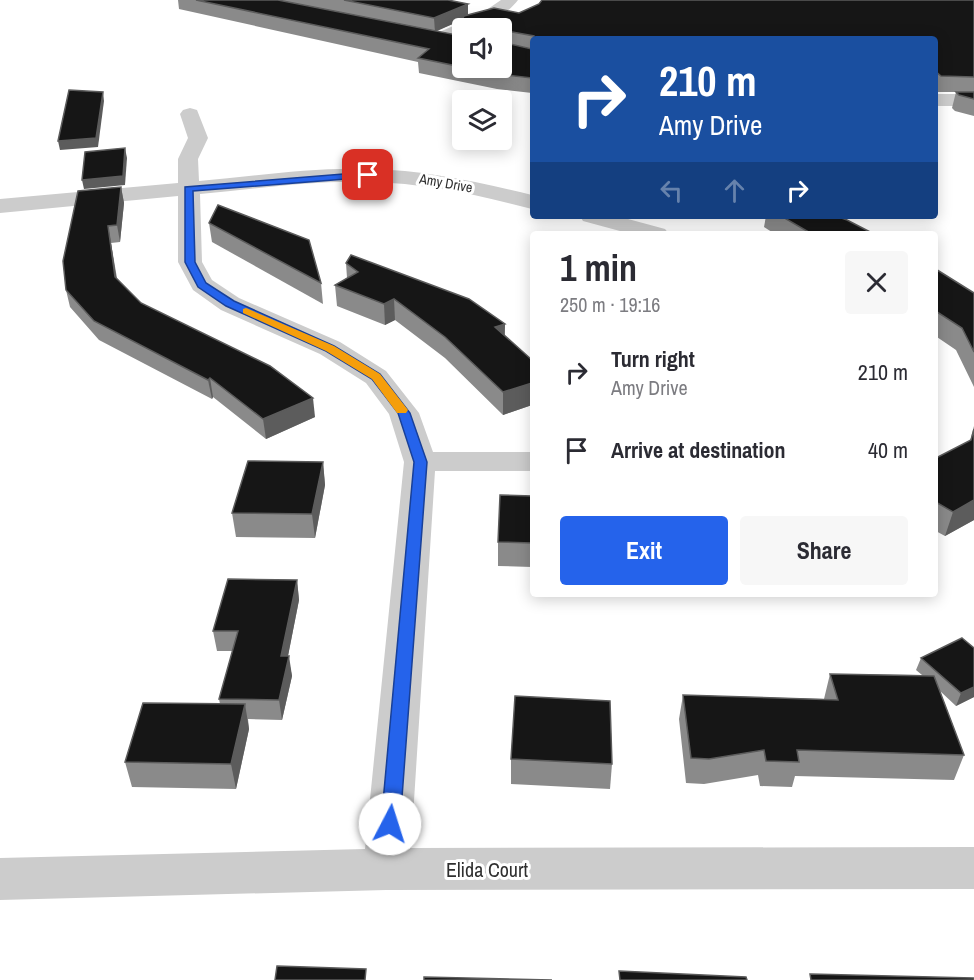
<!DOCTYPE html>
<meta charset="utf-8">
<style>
:root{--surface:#fff;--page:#f7f7f7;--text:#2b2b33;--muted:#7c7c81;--accent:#2563eb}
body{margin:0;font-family:"Archivo Narrow",sans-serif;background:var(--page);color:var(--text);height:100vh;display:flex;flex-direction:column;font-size:22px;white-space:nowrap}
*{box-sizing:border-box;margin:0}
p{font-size:20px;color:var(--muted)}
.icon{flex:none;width:33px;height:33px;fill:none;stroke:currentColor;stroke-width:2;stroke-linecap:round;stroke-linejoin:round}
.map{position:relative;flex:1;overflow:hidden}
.panel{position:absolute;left:530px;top:231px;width:408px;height:366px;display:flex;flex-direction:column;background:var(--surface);border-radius:6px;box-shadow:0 3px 15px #0003}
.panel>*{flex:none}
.guide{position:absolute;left:530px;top:36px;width:408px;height:183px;border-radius:6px;box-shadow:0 3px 15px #0003;background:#1a4fa0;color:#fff;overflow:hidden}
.tools{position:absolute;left:452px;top:18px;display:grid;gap:12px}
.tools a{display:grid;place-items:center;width:60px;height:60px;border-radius:6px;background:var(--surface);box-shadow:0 3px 15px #0003;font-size:30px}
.pin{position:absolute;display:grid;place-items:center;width:51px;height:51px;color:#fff;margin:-26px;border-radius:12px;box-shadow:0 3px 9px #0006}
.me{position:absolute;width:66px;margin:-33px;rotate:5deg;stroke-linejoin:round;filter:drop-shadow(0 0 4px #0008)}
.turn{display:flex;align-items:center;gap:21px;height:126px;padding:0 30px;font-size:27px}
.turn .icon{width:78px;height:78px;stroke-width:2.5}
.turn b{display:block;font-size:42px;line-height:51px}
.lanes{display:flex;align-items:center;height:57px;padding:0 30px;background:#0003;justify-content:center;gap:30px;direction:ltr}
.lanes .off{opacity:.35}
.round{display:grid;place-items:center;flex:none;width:63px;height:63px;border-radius:6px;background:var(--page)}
.head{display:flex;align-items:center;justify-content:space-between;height:102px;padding:0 30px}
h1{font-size:36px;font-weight:700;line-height:45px}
.primary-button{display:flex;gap:12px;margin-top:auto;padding:12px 30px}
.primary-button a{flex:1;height:69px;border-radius:6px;background:var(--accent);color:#fff;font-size:24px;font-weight:700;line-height:69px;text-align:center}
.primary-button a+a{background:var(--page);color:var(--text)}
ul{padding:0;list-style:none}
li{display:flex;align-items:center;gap:18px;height:78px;padding:0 30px}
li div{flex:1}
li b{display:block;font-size:22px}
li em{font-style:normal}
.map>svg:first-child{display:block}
</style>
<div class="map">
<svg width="974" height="980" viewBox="0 0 974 980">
<rect width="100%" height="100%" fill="#fff"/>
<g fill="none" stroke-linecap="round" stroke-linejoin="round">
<g fill="#ccc" fill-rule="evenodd">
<path d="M501 0H518C506 16 482 28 462 28V34L442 42H430L428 39 430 36 479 15Z"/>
<rect x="934" y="94" width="40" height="12"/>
<path d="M190 108 197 110 208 138 198 159 199 181C255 176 313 167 369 169 425 170 478 182 532 195V209C478 195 425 183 369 182 313 180 256 189 200 194L202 262 212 280 239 298 340 342 386 371 419 413 433 452H532V471H435L411 848 974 847V889L386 890 0 900V858L365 849 404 462 389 414 366 383 320 354 221 310 193 290 178 262V196L0 213V199L178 183V159L188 138 180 114 183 110Z"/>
<path d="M580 216H617L665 229 669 234H631L583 221Z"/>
</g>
</g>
<g fill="#8a8a8a" fill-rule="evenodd">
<path d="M178 0H448L468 4V15L974 0V116L955 111 952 108 956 92H965H937L934 89V39H532V93L497 89 419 73 418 62 179 9ZM463 20 461 22V37L435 31ZM462 28H501V68H462Z"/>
<path d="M121 187 124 203 120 242 111 243 117 278 141 303 315 417 266 439 213 397 212 399 99 340 70 307 66 290Z"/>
<path d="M766 216H836L874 234H775L764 227Z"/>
<path d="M209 223 321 283 323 304 212 242Z"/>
<path d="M346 263 505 324V336L532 360V405L503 415 445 358 395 320 385 325 337 306 335 285 347 278Z"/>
<path d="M934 268 974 293V387L956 350 934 335Z"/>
<path d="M974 426V520L945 536 934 530V459L970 441Z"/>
<path d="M323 462 325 485 315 538 236 537 232 513Z"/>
<path d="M532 496V567L498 566V542Z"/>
<path d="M297 580 299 600 288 656 292 676 282 720 248 719 249 729 236 789 132 787 125 762 220 704 219 699 233 651H217L213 631Z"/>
<path d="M974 648V697L956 706 940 691 964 755 954 780 795 776 792 787 760 786 758 775 704 784 686 783 679 719 683 695 824 699 830 674 922 675 916 670 921 658Z"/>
<path d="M511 759 612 764 610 789 511 784Z"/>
</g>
<g fill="#5c5c5c">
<path d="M468 4V17L435 32 434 18Z"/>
<path d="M103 92 104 101 98 147 60 150 58 141Z"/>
<path d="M125 148 127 158 125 185 84 189 82 180Z"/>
<path d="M121 187 124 203 120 242 117 225Z"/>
<path d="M108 226 111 243 119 295 115 277Z"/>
<path d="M394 299 395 320 385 325 384 304Z"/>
<path d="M505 324 504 345 495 327Z"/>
<path d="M210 378 213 397 212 399 208 380Z"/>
<path d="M532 383V405L503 415V392Z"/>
<path d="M313 398 315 417 266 439 263 419Z"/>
<path d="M323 462 325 485 315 538 312 514Z"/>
<path d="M974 500V520L945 536 953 512Z"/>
<path d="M297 580 299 600 284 676 281 656Z"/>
<path d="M289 656 292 676 282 720 279 700Z"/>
<path d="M974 687V697L956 706 961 693Z"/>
<path d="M245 704 249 729 236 789 231 764Z"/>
</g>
<g fill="#161616" stroke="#5c5c5c" stroke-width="1.5">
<path d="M196 0H278L462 36V67L418 58 429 49Z"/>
<path d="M344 0H448L468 4 434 18Z"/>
<path d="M542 0H974V77L941 76 934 70V39H534V36L501 30V28H464V25L461 22 464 16 494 8 519 13 539 4Z"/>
<path d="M501 42 532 49V78L497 74 466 68H501Z"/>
<path d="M69 90 103 92 96 138 58 141Z"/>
<path d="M956 92H974V99L959 95Z"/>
<path d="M125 148 123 176 82 180 85 152Z"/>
<path d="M121 187 117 225 108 226 115 277 141 303 270 366 313 398 263 419 210 378 208 380 94 321 66 290 63 261 78 191Z"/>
<path d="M218 205 309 240 321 283 209 223Z"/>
<path d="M781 216H836L847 220 874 234H812Z"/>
<path d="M351 255 469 299 505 324 495 327 532 360V383L503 392 445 337 394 299 384 304 335 285 358 272 346 263Z"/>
<path d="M934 268 974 293V352L962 328 934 310Z"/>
<path d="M974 429V500L953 512 934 501V459L971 440Z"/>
<path d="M248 461 323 462 312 514 232 513Z"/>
<path d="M500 495 532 496V543L498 542Z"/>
<path d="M228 579 297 580 281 656H289L279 700 219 699 238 631H213Z"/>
<path d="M962 638 974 648V687L961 693 921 658Z"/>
<path d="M830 674 934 676 964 755 797 750 799 762 766 761 764 750 709 759 691 758 683 695 838 700Z"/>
<path d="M515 696 610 701 612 764 511 759Z"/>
<path d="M143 703 245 704 231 764 125 762Z"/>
<path d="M277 966 366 969 365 980H275Z"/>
<path d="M619 971 746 977 747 980H620Z"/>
<path d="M810 974 974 978V980H811Z"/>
<path d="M424 977 552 980H424Z"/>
</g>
<path fill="#2563eb" stroke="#184099" stroke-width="1.5" d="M368 172 371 173V177L193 191 195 262 206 283 234 301 334 346 380 374 410 413 427 462 400 824 397 830 390 832 384 830 381 824 414 462 398 413 372 379 326 351 226 306 198 287 185 262V187Z"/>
<path fill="#f59e0b" d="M246 308 334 346 380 374 408 410 406 413H397L372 379 326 351 243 313V309Z"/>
<g text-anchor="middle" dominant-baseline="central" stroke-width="6" stroke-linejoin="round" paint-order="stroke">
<g font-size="14" fill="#2f2f2f" stroke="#fff">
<text transform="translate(446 183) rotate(10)">Amy Drive</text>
</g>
<g font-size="20" fill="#2f2f2f" stroke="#fff">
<text x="487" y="869">Elida Court</text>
</g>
</g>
</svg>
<div class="tools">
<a><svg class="icon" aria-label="sound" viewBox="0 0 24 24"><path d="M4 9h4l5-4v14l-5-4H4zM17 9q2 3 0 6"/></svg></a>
<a><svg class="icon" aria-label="layers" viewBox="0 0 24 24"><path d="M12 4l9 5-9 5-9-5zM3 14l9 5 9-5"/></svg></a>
</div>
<div class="pin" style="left:368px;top:175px;background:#d93025"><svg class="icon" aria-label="arrive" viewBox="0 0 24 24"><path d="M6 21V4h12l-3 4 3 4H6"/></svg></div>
<svg class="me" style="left:390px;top:824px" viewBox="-20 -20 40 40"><circle r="19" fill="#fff"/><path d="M0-13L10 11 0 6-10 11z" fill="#2563eb"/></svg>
<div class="guide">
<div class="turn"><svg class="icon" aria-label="right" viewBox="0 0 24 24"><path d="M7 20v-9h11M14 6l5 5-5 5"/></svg><div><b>210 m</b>Amy Drive</div></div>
<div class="lanes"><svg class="icon off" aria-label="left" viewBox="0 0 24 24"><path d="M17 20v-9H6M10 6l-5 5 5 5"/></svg><svg class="icon off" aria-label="ahead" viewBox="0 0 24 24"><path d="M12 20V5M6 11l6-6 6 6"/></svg><svg class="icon" aria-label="right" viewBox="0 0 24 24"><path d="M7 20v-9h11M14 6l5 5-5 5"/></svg></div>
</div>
<section class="panel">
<div class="head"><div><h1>1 min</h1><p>250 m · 19:16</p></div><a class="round"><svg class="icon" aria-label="close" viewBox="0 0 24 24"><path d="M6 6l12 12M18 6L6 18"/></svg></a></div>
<ul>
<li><svg class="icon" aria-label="right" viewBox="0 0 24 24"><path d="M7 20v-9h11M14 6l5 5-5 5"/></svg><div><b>Turn right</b><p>Amy Drive</p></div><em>210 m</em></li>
<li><svg class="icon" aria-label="arrive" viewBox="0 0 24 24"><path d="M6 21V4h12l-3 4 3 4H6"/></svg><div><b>Arrive at destination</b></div><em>40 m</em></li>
</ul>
<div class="primary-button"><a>Exit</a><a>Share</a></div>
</section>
</div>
